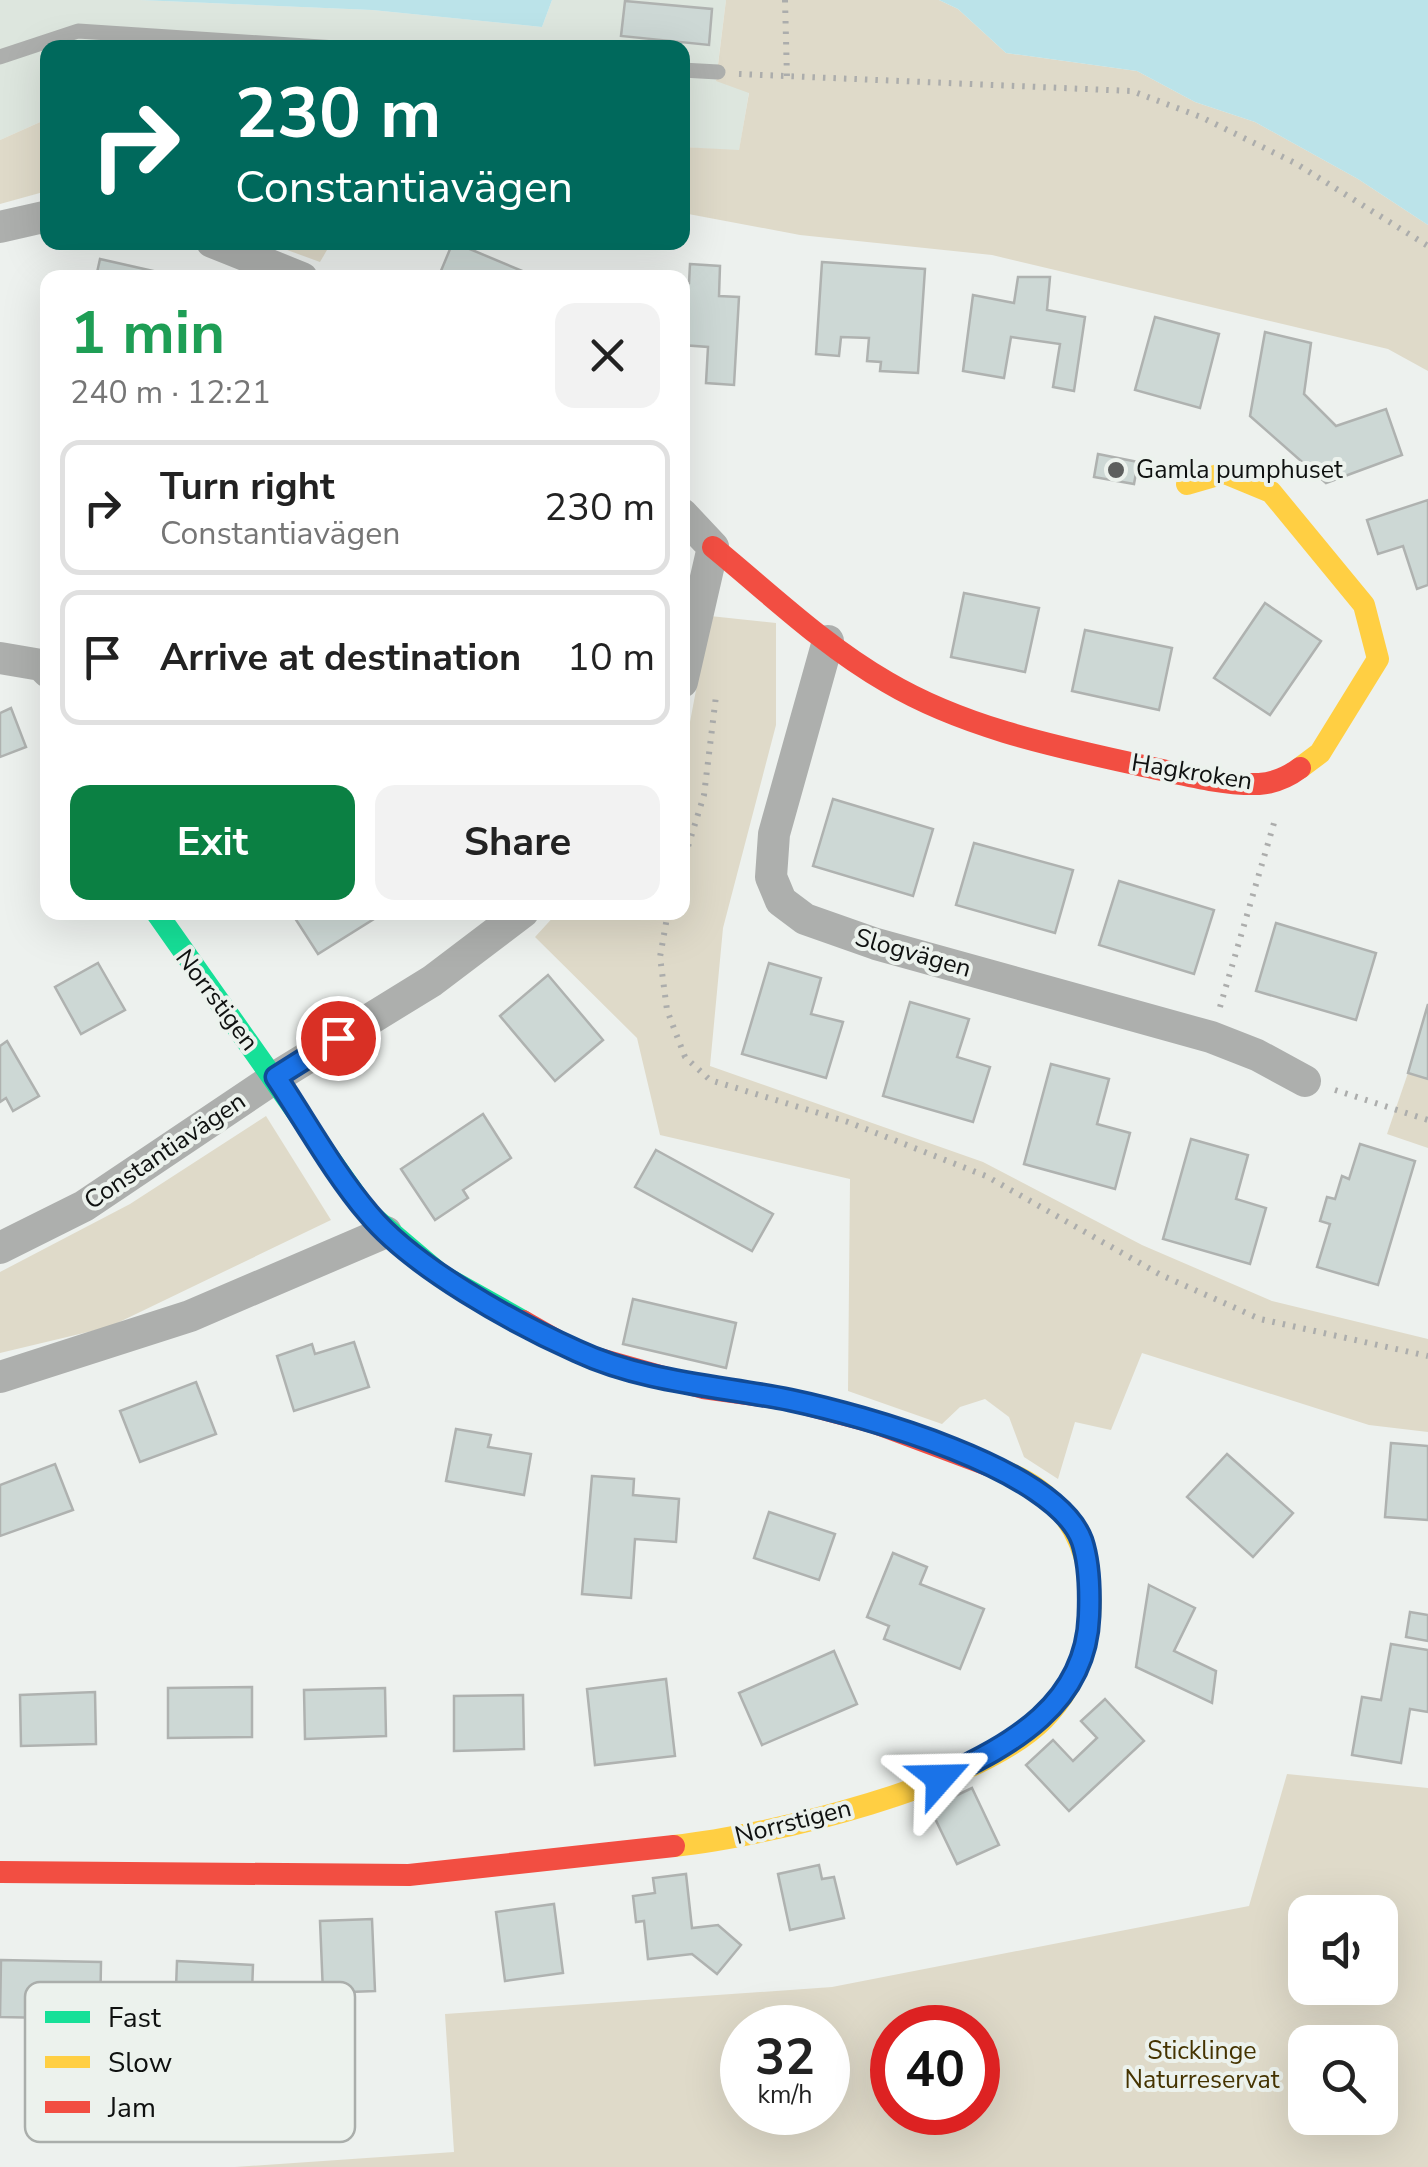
<!DOCTYPE html>
<meta charset="utf-8">
<style>
:root{--surface:#fff;--page:#f2f2f2;--text:#222;--muted:#767676;--line:#e0e0e0;--accent:#0b8043}
body{margin:0;font-family:"Nunito Sans",sans-serif;background:var(--page);color:var(--text);height:100vh;display:flex;flex-direction:column;font-size:38px;white-space:nowrap}
*{box-sizing:border-box;margin:0}
p{font-size:32px;color:var(--muted)}
.icon{flex:none;width:55px;height:55px;fill:none;stroke:currentColor;stroke-width:2;stroke-linecap:round;stroke-linejoin:round}
.map{position:relative;flex:1;overflow:hidden}
.panel{position:absolute;left:40px;top:270px;width:650px;height:650px;display:flex;flex-direction:column;background:var(--surface);border-radius:20px;box-shadow:0 10px 40px #0002}
.panel>*{flex:none}
.guide{position:absolute;left:40px;top:40px;width:650px;height:210px;border-radius:20px;box-shadow:0 10px 40px #0002;background:#00695c;color:#fff;overflow:hidden}
.fabs{position:absolute;left:1288px;top:1895px;display:grid;gap:20px}
.fabs a{display:grid;place-items:center;width:110px;height:110px;border-radius:20px;background:var(--surface);box-shadow:0 10px 40px #0002;font-size:50px}
.speed{position:absolute;left:720px;top:2005px;display:flex;gap:20px;font-size:50px;font-weight:700;text-align:center}
.speed>*{display:grid;place-content:center;width:130px;height:130px;border-radius:50%;background:var(--surface);box-shadow:0 10px 40px #0002;line-height:1}
.speed small{font-size:25px;font-weight:400}
.speed .limit{border:15px solid #d22;background:#fff;color:#111}
.pin{position:absolute;display:grid;place-items:center;width:85px;height:85px;color:#fff;margin:-42px;border:5px solid #fff;border-radius:50%;box-shadow:0 2px 10px #0007}
.me{position:absolute;width:110px;margin:-55px;rotate:65deg;stroke-linejoin:round;filter:drop-shadow(0 0 8px #0008)}
.turn{display:flex;align-items:center;gap:35px;height:210px;padding:0 30px;font-size:45px}
.turn .icon{width:130px;height:130px;stroke-width:2.5}
.turn b{display:block;font-size:70px;line-height:85px}
.round{display:grid;place-items:center;flex:none;width:105px;height:105px;border-radius:20px;background:var(--page)}
.head{display:flex;align-items:center;justify-content:space-between;height:170px;padding:0 30px}
h1{font-size:60px;font-weight:700;line-height:75px;color:#1e9e55}
.button{display:flex;gap:20px;margin-top:auto;padding:20px 30px}
.button a{flex:1;height:115px;border-radius:20px;background:var(--accent);color:#fff;font-size:40px;font-weight:700;line-height:115px;text-align:center}
.button a+a{background:var(--page);color:var(--text)}
ul{padding:0;list-style:none}
li{display:flex;align-items:center;gap:30px;height:135px;margin:0 20px 15px;padding:0 10px;border:5px solid var(--line);border-radius:20px}
li div{flex:1}
li b{display:block;font-size:38px}
li em{font-style:normal}
.map>svg:first-child{display:block}
</style>
<div class="map">
<svg width="1428" height="2167" viewBox="0 0 1428 2167">
<rect width="100%" height="100%" fill="#edf1ee"/>
<path fill="#dde6de" d="M0 0H140L372 10 542 27 552 0H726L716 80 749 92 739 151 683 147 682 48H48L47 119 0 140Z"/>
<g fill="#dfdac9" fill-rule="evenodd">
<path d="M726 0H939L958 9 1006 53 1137 71 1195 102 1255 122 1358 179 1428 225V371L1388 349 992 255 800 235 683 213 682 147 739 150 749 93 716 81Z"/>
<path d="M47 119V191L0 204V140Z"/>
<path d="M268 243H331L320 262Z"/>
<path d="M710 616 776 623V725L723 928 710 1066 983 1162 1142 1245 1272 1301 1428 1339V1432L1369 1425 1142 1353 1111 1430 1075 1422 1058 1479 1024 1457 1009 1417 985 1399 960 1407 942 1424 848 1391 850 1179 660 1135 637 1038 535 937 557 913 682 912 683 759Z"/>
<path d="M1408 1073 1428 1079V1148L1387 1134Z"/>
<path d="M266 1116 331 1220 109 1327 0 1353V1272L130 1204Z"/>
<path d="M1287 1774 1428 1788V2167H235L454 2152 445 2014 832 1987 1249 1906ZM1380 1912V1988H1305V1912ZM742 2028H828V2112H742ZM892 2028H978V2112H892ZM1380 2042V2118H1305V2042Z"/>
</g>
<g fill="#bbe3e9">
<path d="M140 0H552L542 27 372 10Z"/>
<path d="M939 0H1428V225L1358 179 1255 122 1195 102 1137 71 1006 53 958 9Z"/>
</g>
<g fill="#cdd8d5" stroke="#afb2b0" stroke-width="2.5">
<path d="M625 1 712 9 709 45 621 36Z"/>
<path d="M453 242 527 273 525 278H438Z"/>
<path d="M100 259 153 271 151 278 96 277Z"/>
<path d="M822 262 925 269 918 373 880 371 881 362 867 361 869 338 841 337 839 356 816 354Z"/>
<path d="M690 264 720 266 719 296 739 297 734 385 706 383 708 347 682 345V283H689Z"/>
<path d="M1018 277H1050L1047 310 1085 317 1074 391 1053 387 1060 344 1011 337 1004 378 963 371 973 295 1014 303Z"/>
<path d="M1155 317 1219 334 1200 408 1135 390Z"/>
<path d="M1265 332 1311 343 1304 394 1336 426 1386 409 1402 455 1326 483 1250 416Z"/>
<path d="M1098 454 1138 462 1134 484 1094 477Z"/>
<path d="M1428 500V585L1417 589 1403 546 1378 554 1367 520Z"/>
<path d="M964 593 1039 608 1025 672 951 657Z"/>
<path d="M1265 603 1321 641 1270 715 1214 678Z"/>
<path d="M1085 630 1172 648 1159 710 1072 691Z"/>
<path d="M11 708 26 747 0 757V713Z"/>
<path d="M833 799 933 829 913 896 813 866Z"/>
<path d="M974 843 1073 870 1055 933 956 905Z"/>
<path d="M1119 881 1214 910 1194 974 1099 945Z"/>
<path d="M291 912H374L377 917 318 954Z"/>
<path d="M1276 923 1376 953 1356 1020 1256 991Z"/>
<path d="M98 963 125 1010 81 1034 55 987Z"/>
<path d="M769 963 821 978 811 1014 843 1022 826 1078 742 1054Z"/>
<path d="M548 975 603 1040 555 1081 500 1016Z"/>
<path d="M910 1002 969 1019 957 1057 990 1067 973 1122 883 1096Z"/>
<path d="M1428 1004V1079L1408 1073Z"/>
<path d="M7 1041 39 1096 13 1111 6 1098 0 1102V1046Z"/>
<path d="M1051 1064 1109 1079 1097 1124 1130 1133 1115 1189 1024 1164Z"/>
<path d="M483 1114 511 1158 463 1190 468 1198 435 1220 401 1169Z"/>
<path d="M1191 1139 1248 1155 1236 1199 1266 1208 1250 1264 1163 1239Z"/>
<path d="M1360 1144 1415 1161 1378 1285 1317 1267 1330 1224 1320 1221 1327 1197 1335 1199 1342 1176 1349 1179Z"/>
<path d="M656 1150 773 1214 752 1251 635 1187Z"/>
<path d="M633 1299 736 1323 726 1368 623 1344Z"/>
<path d="M354 1342 369 1387 294 1411 277 1356 312 1344 315 1354Z"/>
<path d="M196 1382 216 1434 140 1462 120 1411Z"/>
<path d="M456 1429 491 1435 488 1447 531 1454 524 1495 446 1481Z"/>
<path d="M1391 1443 1428 1446V1520L1385 1517Z"/>
<path d="M1227 1454 1293 1513 1253 1557 1187 1497Z"/>
<path d="M55 1464 73 1510 0 1536V1485Z"/>
<path d="M592 1476 634 1479 633 1495 679 1499 676 1542 635 1539 631 1598 582 1594Z"/>
<path d="M769 1512 835 1534 819 1580 754 1558Z"/>
<path d="M893 1553 927 1567 920 1584 984 1609 960 1669 884 1639 889 1626 867 1617Z"/>
<path d="M1149 1585 1195 1608 1174 1651 1216 1671 1212 1703 1136 1667Z"/>
<path d="M1410 1612 1428 1615V1641L1406 1637Z"/>
<path d="M1391 1644 1428 1650V1712L1410 1709 1401 1763 1352 1755 1362 1697 1381 1700Z"/>
<path d="M834 1651 857 1704 762 1745 739 1693Z"/>
<path d="M666 1679 675 1756 595 1765 587 1689Z"/>
<path d="M252 1687V1737L168 1738V1688Z"/>
<path d="M385 1688 386 1736 305 1739 304 1690Z"/>
<path d="M95 1692 96 1744 21 1746 20 1695Z"/>
<path d="M523 1695 524 1749 454 1751V1696Z"/>
<path d="M1105 1699 1144 1741 1069 1811 1026 1765 1053 1740 1073 1761 1097 1738 1081 1721Z"/>
<path d="M972 1788 999 1845 957 1864 930 1808Z"/>
<path d="M819 1865 822 1879 834 1877 844 1918 790 1930 778 1874Z"/>
<path d="M686 1874 692 1928 718 1925 741 1945 717 1974 692 1954 648 1959 644 1921 636 1922 633 1896 655 1893 653 1878Z"/>
<path d="M554 1904 563 1973 505 1981 496 1912Z"/>
<path d="M372 1919 375 1991 323 1993 320 1921Z"/>
<path d="M1 1960 101 1962 100 2019 0 2017Z"/>
<path d="M177 1961 253 1965 251 2018 175 2015Z"/>
</g>
<g fill="none" stroke-linecap="round" stroke-linejoin="round">
<g stroke="#acadac" stroke-width="6" stroke-dasharray="2.5 8" stroke-linecap="butt">
<path d="M785 0 787 78"/>
<path d="M739 74 1132 91 1201 117 1295 163 1428 246"/>
<path d="M682 866 704 795 716 696"/>
<path d="M668 912 660 957 667 1010 685 1057 710 1080 848 1122 986 1176 1161 1275 1260 1319 1428 1356"/>
<path d="M1220 1007 1274 823"/>
<path d="M1335 1090 1428 1120"/>
</g>
<g stroke="#adafad" stroke-width="15">
<path d="M0 57 78 31 336 48"/>
<path d="M682 70 718 72"/>
</g>
<g stroke="#adafad" stroke-width="32">
<path d="M0 227 48 216"/>
<path d="M212 242 302 278"/>
<path d="M682 514 713 547 682 682"/>
<path d="M828 641 774 834 771 877 781 901 805 919 876 944 1211 1037 1257 1055 1305 1081"/>
<path d="M0 658 41 665 48 672"/>
<path d="M0 1248 84 1206 276 1077 432 981 523 912"/>
<path d="M0 1377 190 1316 386 1232"/>
</g>
<path stroke="#16e098" stroke-width="22" d="M156 912 368 1213 441 1275 523 1321"/>
<g stroke="#ffcf43" stroke-width="22">
<path d="M1187 484 1225 473 1271 492 1364 605 1378 659 1320 753 1300 768"/>
<path d="M674 1846C768 1836 978 1786 1044 1719 1082 1680 1097 1625 1088 1572 1080 1526 1051 1489 1006 1472"/>
</g>
<g stroke="#f24e42" stroke-width="22">
<path d="M713 547C769 593 824 646 887 682 963 727 1053 746 1139 765 1177 773 1219 785 1259 784 1274 783 1288 777 1300 768"/>
<path d="M523 1321 579 1353 703 1388 789 1400 872 1422 1006 1472"/>
<path d="M0 1872 409 1875 674 1846"/>
</g>
</g>
<g fill="none" stroke-linecap="round" stroke-linejoin="round">
<g stroke="#114b97" stroke-width="25">
<path id="route" d="M338 1038 276 1077C306 1122 334 1173 369 1214 413 1267 514 1323 577 1351 643 1382 720 1386 790 1400 861 1415 1056 1468 1082 1541 1090 1565 1090 1592 1089 1616 1086 1704 1012 1745 940 1778"/>
</g>
<use href="#route" stroke="#1a73e8" stroke-width="18"/>
</g>
<circle fill="#5d5f5e" stroke="#ecf2ed" stroke-width="4" cx="1116" cy="470" r="10"/>
<g text-anchor="middle" dominant-baseline="central" stroke-width="8" stroke-linejoin="round" paint-order="stroke">
<g font-size="25" fill="#0f1110" stroke="#ecf2ed" text-anchor="start">
<text x="1136" y="470">Gamla pumphuset</text>
</g>
<g font-size="25" fill="#0f1110" stroke="#ecf2ed">
<text transform="translate(1192 772) rotate(9)">Hagkroken</text>
<text transform="translate(913 953) rotate(16)">Slogvägen</text>
<text transform="translate(217 1000) rotate(53)">Norrstigen</text>
<text transform="translate(165 1151) rotate(-34)">Constantiavägen</text>
<text transform="translate(793 1822) rotate(-14)">Norrstigen</text>
</g>
<g font-size="25" fill="#453300" stroke="#ecf2ed">
<text x="1202" y="2051">Sticklinge<tspan x="1202" dy="29">Naturreservat</tspan></text>
</g>
</g>
<rect x="25" y="1982" width="330" height="160" rx="15" fill="#ecf2ed" stroke="#aaaeab" stroke-width="2.5"/>
<rect x="45" y="2011" width="45" height="12" fill="#16e098"/>
<rect x="45" y="2056" width="45" height="12" fill="#ffcf43"/>
<rect x="45" y="2101" width="45" height="12" fill="#f24e42"/>
<g font-size="28" fill="#0f1110">
<text x="108" y="2027">Fast</text>
<text x="108" y="2072">Slow</text>
<text x="108" y="2117">Jam</text>
</g>
</svg>
<div class="fabs">
<a><svg class="icon" aria-label="sound" viewBox="0 0 24 24"><path d="M4 9h4l5-4v14l-5-4H4zM17 9q2 3 0 6"/></svg></a>
<a><svg class="icon" aria-label="search" viewBox="0 0 24 24"><circle cx="10" cy="10" r="6"/><path d="M15 15l6 6"/></svg></a>
</div>
<div class="speed"><div>32<small>km/h</small></div><div class="limit">40</div></div>
<div class="pin" style="left:338px;top:1038px;background:#d93025"><svg class="icon" aria-label="arrive" viewBox="0 0 24 24"><path d="M6 21V4h12l-3 4 3 4H6"/></svg></div>
<svg class="me" style="left:940px;top:1778px" viewBox="-20 -20 40 40"><path d="M0-17L14 15 0 8-14 15z" fill="#1a73e8" stroke="#fff" stroke-width="4"/></svg>
<div class="guide">
<div class="turn"><svg class="icon" aria-label="right" viewBox="0 0 24 24"><path d="M7 20v-9h11M14 6l5 5-5 5"/></svg><div><b>230 m</b>Constantiavägen</div></div>
</div>
<section class="panel">
<div class="head"><div><h1>1 min</h1><p>240 m · 12:21</p></div><a class="round"><svg class="icon" aria-label="close" viewBox="0 0 24 24"><path d="M6 6l12 12M18 6L6 18"/></svg></a></div>
<ul>
<li><svg class="icon" aria-label="right" viewBox="0 0 24 24"><path d="M7 20v-9h11M14 6l5 5-5 5"/></svg><div><b>Turn right</b><p>Constantiavägen</p></div><em>230 m</em></li>
<li><svg class="icon" aria-label="arrive" viewBox="0 0 24 24"><path d="M6 21V4h12l-3 4 3 4H6"/></svg><div><b>Arrive at destination</b></div><em>10 m</em></li>
</ul>
<div class="button"><a>Exit</a><a>Share</a></div>
</section>
</div>
